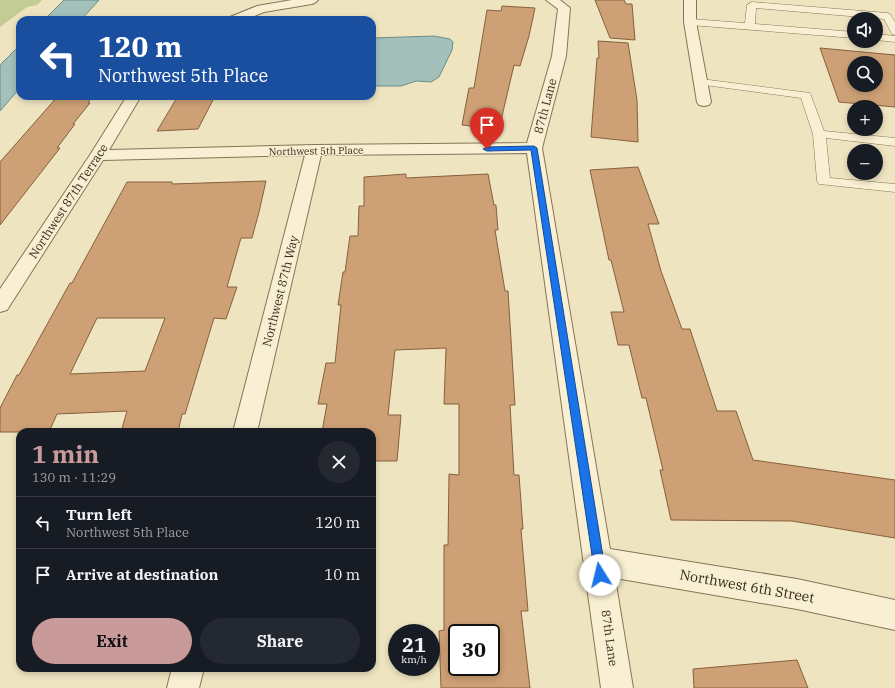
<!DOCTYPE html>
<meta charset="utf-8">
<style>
:root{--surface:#171b24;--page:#242831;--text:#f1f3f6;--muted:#9ea1a6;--line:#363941;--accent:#c89a99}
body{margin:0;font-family:"IBM Plex Serif",serif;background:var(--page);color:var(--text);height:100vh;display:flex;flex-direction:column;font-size:15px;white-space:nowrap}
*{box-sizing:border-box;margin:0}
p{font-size:13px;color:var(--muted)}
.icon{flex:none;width:22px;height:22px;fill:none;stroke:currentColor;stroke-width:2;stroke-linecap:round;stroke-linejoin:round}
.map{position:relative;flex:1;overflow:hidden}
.sheet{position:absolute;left:16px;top:428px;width:360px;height:244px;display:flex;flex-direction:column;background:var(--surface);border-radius:12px;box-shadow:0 2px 6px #0003}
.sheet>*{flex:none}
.hud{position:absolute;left:16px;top:16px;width:360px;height:84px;border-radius:12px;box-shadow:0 2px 6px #0003;background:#1a4fa0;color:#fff;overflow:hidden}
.tools{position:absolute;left:847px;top:12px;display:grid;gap:8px}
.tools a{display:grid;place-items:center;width:36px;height:36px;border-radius:50%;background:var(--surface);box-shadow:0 2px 6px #0003;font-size:20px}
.speed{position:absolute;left:388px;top:624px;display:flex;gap:8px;font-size:20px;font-weight:700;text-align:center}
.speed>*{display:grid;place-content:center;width:52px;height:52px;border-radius:50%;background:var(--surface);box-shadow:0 2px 6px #0003;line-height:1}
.speed small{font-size:10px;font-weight:400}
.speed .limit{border:2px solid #111;border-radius:6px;background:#fff;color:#111}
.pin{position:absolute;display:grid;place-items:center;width:34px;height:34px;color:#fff;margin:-41px -17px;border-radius:50% 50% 50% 0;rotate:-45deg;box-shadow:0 0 4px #0007}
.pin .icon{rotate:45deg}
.me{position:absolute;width:44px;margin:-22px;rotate:351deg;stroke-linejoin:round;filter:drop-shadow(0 0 3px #0008)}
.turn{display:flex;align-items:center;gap:14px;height:84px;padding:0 16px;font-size:18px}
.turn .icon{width:52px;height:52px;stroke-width:2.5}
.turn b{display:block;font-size:28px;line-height:34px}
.round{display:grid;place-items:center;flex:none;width:42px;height:42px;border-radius:21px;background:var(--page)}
.headline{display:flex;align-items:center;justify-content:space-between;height:68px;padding:0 16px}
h1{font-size:24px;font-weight:800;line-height:30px;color:var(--accent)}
.cta{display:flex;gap:8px;margin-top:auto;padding:8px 16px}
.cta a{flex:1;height:46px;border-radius:24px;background:var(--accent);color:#111;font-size:16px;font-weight:800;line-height:46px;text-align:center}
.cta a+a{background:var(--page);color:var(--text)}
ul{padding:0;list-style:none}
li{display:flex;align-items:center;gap:12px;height:52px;padding:0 16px;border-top:1px solid var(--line)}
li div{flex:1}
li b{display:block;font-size:15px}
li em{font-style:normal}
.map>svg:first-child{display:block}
</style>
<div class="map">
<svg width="895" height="688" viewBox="0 0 895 688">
<rect width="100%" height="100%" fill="#eee4c0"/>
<path fill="#c2cc94" d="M0 0H42L37 5 27 7 0 27Z"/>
<g fill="#a3c0ba" stroke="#6a8e88">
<path d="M64 0H99L81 20H44Z"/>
<path d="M434 36 450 39 453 42 452 50 439 77 431 82 416 81 401 86H372V38Z"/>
<path d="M20 45V88L0 111V65Z"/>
</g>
<g fill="#cda075" stroke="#87603d" fill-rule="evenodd">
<path d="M595 0H624L626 4H632L635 40 610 38Z"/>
<path d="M502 6 535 8 529 36 520 66 514 65 499 129 462 125 469 88H474L487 10 501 11Z"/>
<path d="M598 41 628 43 637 100 638 142 591 137 597 58H599Z"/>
<path d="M820 48 895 55V107L839 102ZM854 63H876V85H854Z"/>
<path d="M58 96H92L88 103H90L73 124H75L57 148H60L0 225V162Z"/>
<path d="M178 96H215L198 129 157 131Z"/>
<path d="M638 167 659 224H648L661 271 682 329H690L717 411H736L753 460 895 480V538L792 521 671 520 660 470H663L646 398H642L629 345H618L611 312H624L611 260H609L590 170Z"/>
<path d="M406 174V178L488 174 494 205H496L498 230H495L505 291H508L515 405H510L514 475H519L523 529H521L528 611H521L530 688H441L439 631 444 630V545H448L449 474 459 475V404H444L446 348 395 350 388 415H401L397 461H372V432H322L327 404H318L326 363H335L341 305H338L343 272H345L350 236H358L359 206H364V177ZM457 633H491V667H457Z"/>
<path d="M266 181 259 212 252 238H241L227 287H237L226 319 214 318 185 414H182L178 432H121L127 411 57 414 49 432H0V408L17 375H19L70 283H72L127 182H172V184ZM97 318H165L145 371 70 374Z"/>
<path d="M797 660 808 688H694L693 669Z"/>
</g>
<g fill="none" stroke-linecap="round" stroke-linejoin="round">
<g stroke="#877458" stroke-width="1">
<g id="service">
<path d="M752 2 887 13 890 14 895 22V35L892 34 884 19 756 8 755 24 854 32V38L690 25 685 22 690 19 745 23 747 5Z"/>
<path d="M876 34 895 36V42L876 40Z"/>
<path d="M701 79 810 93 824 131 895 138V146L826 138 830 178 895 184V192L819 184 817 181 813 134 801 98 697 84 696 82 697 80Z"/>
</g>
</g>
<g stroke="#877458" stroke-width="2">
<g id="minor">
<path d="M292 0H318L316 2 312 4 264 12 245 20H228L230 17 257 6Z"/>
<path d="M546 0H560L570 8 566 56 542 148 610 549 797 579 895 600V630L797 609 615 578 633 688H601L527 153 321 155 257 432H233L305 155 103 160 7 310 0 312V289L90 155 127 96H141L109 150 314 145 527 143 552 56 558 9Z"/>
<path d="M684 0H696V22L711 102 709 105 704 106 699 105 697 102 684 22Z"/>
<path d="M172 668H204L199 688H167Z"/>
</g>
</g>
<use href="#service" fill="#f9f0d3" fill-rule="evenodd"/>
<use href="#minor" fill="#f9f0d3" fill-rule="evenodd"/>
</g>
<path fill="#1a73e8" stroke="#114b97" d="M534 146 537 148 606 575 605 579 600 581 596 579 595 575 531 150 487 151 483 149 487 147Z"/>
<g text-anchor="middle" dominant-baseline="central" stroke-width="3" stroke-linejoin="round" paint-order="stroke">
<g font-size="10" fill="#372b1c" stroke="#f6edd0">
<text transform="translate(316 151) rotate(-1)">Northwest 5th Place</text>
</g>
<g font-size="12" fill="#372b1c" stroke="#f6edd0">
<text transform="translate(545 106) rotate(-75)">87th Lane</text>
<text transform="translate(68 201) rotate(-57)">Northwest 87th Terrace</text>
<text transform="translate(280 291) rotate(-76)">Northwest 87th Way</text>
<text transform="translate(610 638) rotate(82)">87th Lane</text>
</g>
<g font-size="14" fill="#372b1c" stroke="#f6edd0">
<text transform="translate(747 586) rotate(10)">Northwest 6th Street</text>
</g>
</g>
</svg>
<div class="tools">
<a><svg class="icon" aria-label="sound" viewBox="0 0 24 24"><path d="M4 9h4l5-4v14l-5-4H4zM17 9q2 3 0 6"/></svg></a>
<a><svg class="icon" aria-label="search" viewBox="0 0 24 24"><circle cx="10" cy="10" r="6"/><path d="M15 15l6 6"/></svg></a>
<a>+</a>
<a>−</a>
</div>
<div class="speed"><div>21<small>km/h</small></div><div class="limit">30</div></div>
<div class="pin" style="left:487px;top:149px;background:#d93025"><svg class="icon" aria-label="arrive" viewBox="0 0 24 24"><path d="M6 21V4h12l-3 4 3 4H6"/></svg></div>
<svg class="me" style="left:600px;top:575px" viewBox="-20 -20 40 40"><circle r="19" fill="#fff"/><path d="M0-13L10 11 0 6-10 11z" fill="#1a73e8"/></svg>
<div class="hud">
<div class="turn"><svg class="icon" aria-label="left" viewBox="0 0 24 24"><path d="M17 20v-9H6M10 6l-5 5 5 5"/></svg><div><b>120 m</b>Northwest 5th Place</div></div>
</div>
<section class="sheet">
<div class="headline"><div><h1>1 min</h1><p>130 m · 11:29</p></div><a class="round"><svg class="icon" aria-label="close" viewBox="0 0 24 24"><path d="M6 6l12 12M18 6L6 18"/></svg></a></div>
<ul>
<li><svg class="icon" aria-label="left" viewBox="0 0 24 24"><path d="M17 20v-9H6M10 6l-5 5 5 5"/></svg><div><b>Turn left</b><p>Northwest 5th Place</p></div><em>120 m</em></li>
<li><svg class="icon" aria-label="arrive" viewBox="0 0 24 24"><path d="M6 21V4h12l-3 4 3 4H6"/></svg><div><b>Arrive at destination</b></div><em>10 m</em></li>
</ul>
<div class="cta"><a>Exit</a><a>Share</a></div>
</section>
</div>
